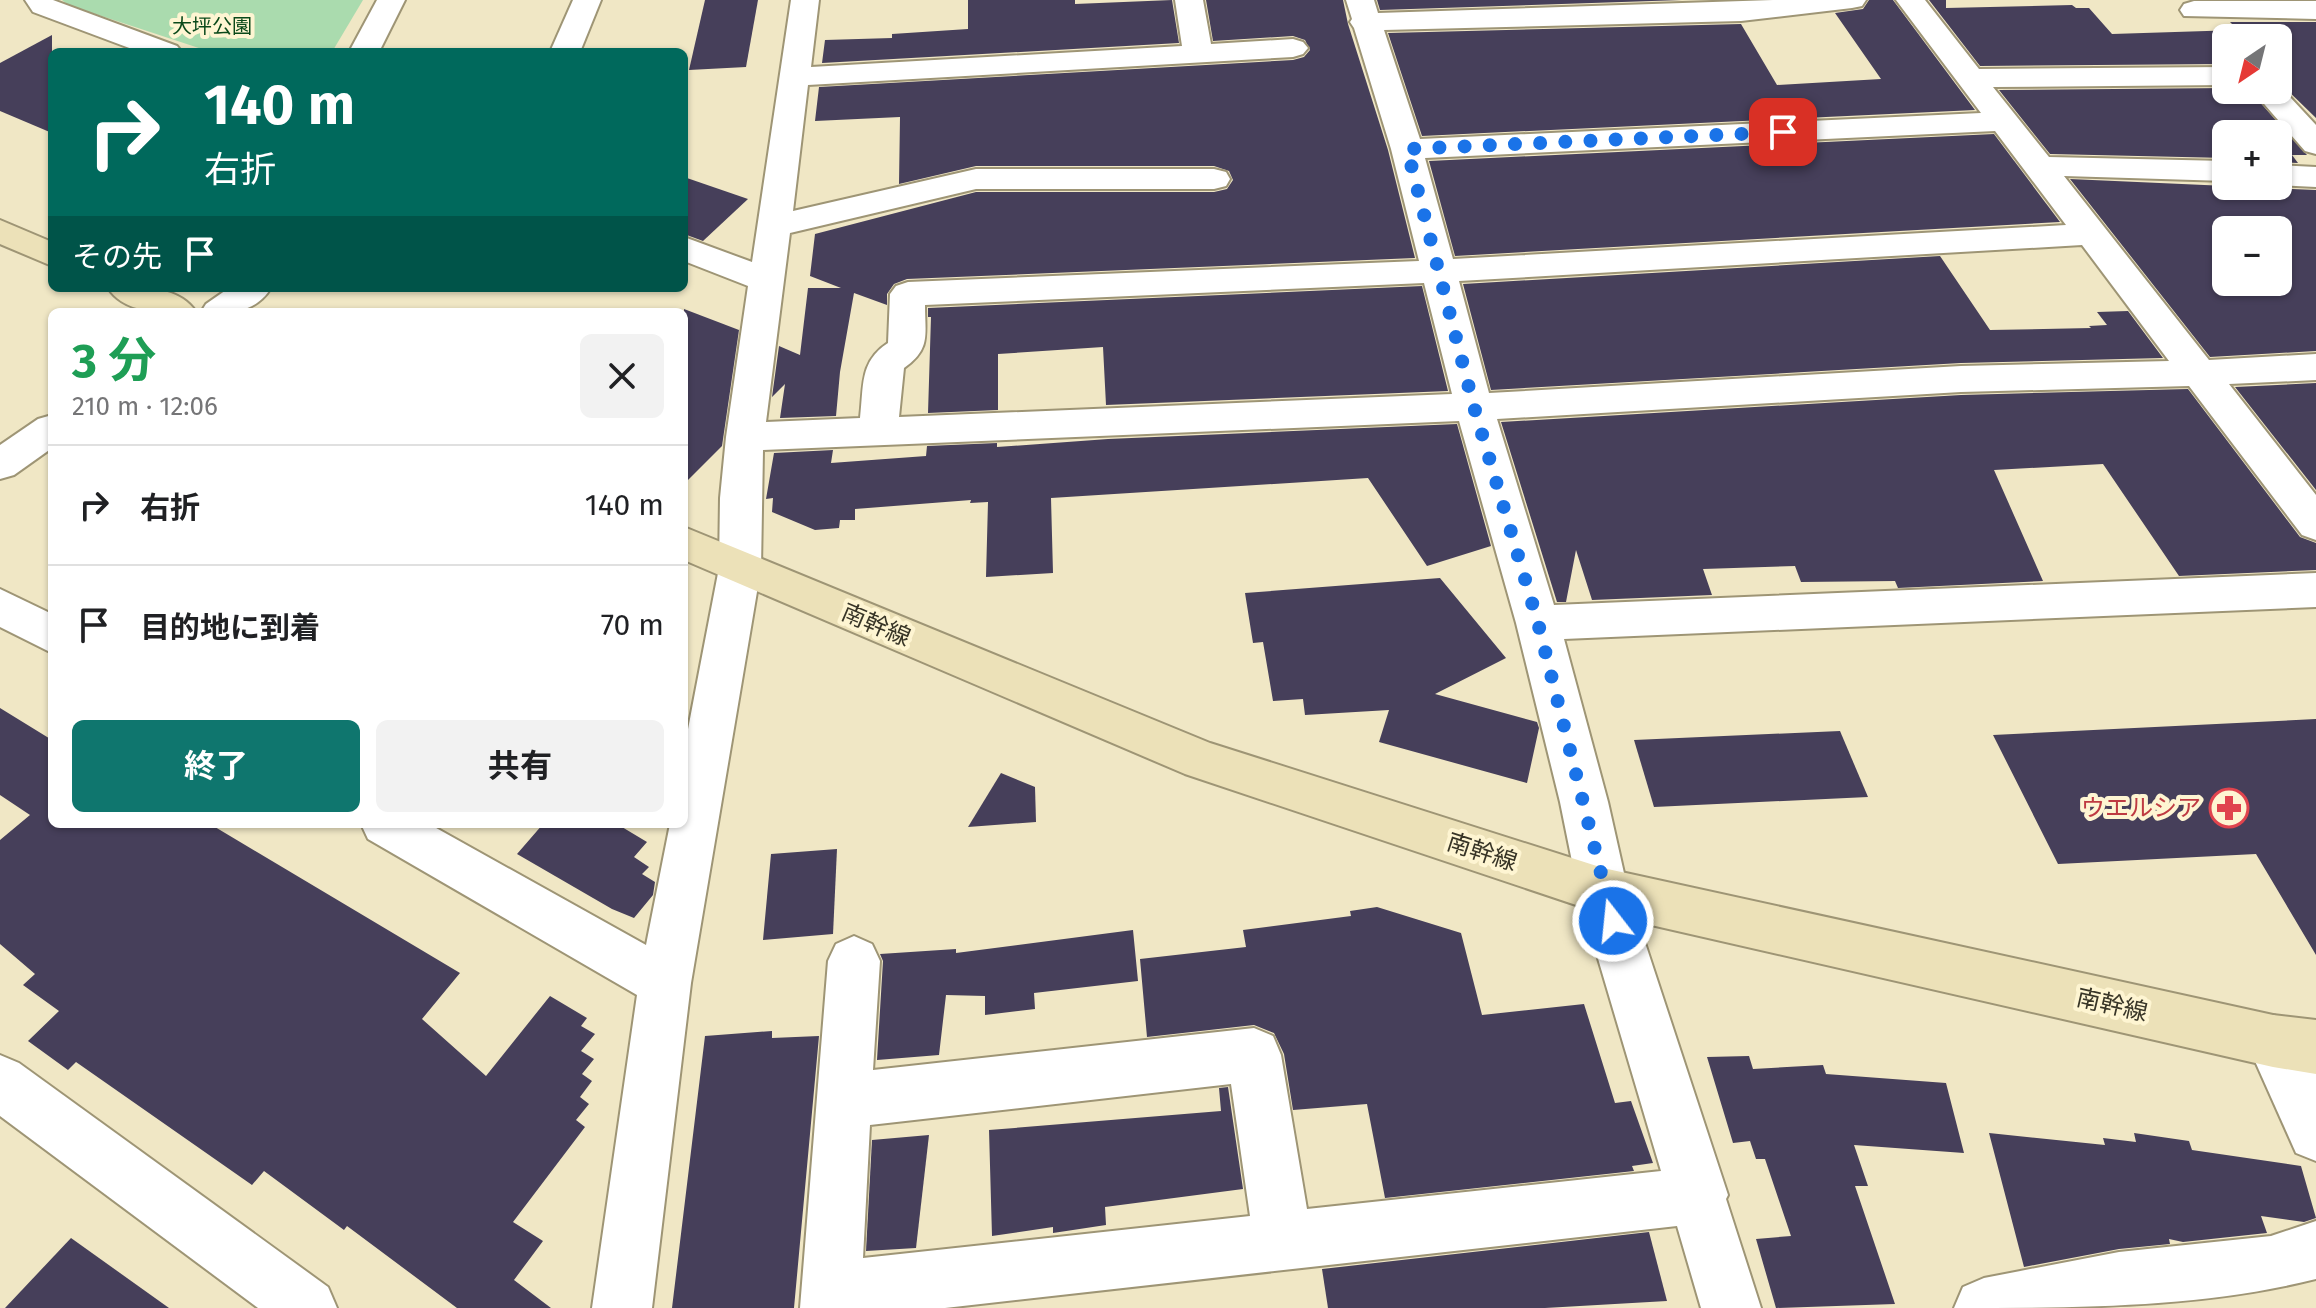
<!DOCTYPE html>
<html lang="ja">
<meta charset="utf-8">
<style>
:root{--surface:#fff;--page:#f2f2f2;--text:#202124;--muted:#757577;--line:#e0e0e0;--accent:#0f766e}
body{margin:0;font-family:"Fira Sans","Noto Sans JP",sans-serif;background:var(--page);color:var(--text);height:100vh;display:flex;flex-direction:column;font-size:30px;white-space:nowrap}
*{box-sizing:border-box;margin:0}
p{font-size:26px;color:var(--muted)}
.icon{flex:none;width:44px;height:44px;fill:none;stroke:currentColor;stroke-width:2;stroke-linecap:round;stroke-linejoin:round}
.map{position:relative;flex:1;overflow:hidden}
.details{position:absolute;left:48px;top:308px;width:640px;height:520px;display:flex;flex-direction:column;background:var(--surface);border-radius:12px;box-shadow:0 2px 6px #0004}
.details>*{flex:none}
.guide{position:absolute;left:48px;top:48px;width:640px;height:244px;border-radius:12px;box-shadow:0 2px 6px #0004;background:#00695c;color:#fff;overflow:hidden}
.needle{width:52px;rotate:215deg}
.controls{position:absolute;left:2212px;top:24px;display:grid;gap:16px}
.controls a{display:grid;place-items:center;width:80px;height:80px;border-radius:12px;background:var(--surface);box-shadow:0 2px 6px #0004;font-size:40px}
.pin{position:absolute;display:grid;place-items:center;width:68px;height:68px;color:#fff;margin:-34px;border-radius:16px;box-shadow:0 4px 12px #0006}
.me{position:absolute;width:88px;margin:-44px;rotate:344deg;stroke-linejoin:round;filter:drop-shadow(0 0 6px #0008)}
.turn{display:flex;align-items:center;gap:28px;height:168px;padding:0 24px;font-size:36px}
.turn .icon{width:104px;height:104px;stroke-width:2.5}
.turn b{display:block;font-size:56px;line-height:68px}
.then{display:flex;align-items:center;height:76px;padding:0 24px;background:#0003;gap:16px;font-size:30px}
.round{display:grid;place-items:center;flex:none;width:84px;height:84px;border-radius:12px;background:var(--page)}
.overview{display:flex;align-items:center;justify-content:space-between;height:136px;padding:0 24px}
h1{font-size:48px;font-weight:700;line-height:60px;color:#1e9e55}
.primary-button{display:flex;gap:16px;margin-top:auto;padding:16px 24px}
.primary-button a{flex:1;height:92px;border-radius:12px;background:var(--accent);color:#fff;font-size:32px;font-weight:700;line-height:92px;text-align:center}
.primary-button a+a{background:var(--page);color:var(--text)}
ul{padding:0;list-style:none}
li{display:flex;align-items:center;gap:24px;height:120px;padding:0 24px;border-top:2px solid var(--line)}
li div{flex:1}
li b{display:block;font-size:30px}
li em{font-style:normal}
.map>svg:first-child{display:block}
</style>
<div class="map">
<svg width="2316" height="1308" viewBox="0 0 2316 1308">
<rect width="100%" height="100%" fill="#f0e7c5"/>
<path fill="#aadbae" d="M62 0H363L332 52H211L68 5Z"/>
<g fill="#463f5a" fill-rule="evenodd">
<path d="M705 0H758L746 67 689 70Z"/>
<path d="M968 0H1075V4L1172 0 1179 43 822 63 825 40 892 38V34L968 29Z"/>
<path d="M1206 0H1343L1348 24 1388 150 1415 258 907 279 894 284 887 294V305L854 293 840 372 836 416 780 418 785 384 772 397 779 346 800 355 808 288H841L810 276 815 234 976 192H1214L1227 189 1233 180 1229 171 1214 166H976L899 184 900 117 815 121 819 87 1293 60 1304 57 1310 50 1305 40 1293 36 1213 41Z"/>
<path d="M1377 0H1682L1380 10Z"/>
<path d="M1869 0H1893L1975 110 1422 136 1388 33 1741 24 1777 85 1881 79 1835 13 1863 9Z"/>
<path d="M1929 0H1946V8L2072 5 2076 8H2089L2112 34 2238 30 2230 22H2316V118L2278 81V38H2226V64L1980 66Z"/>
<path d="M52 35V133L0 111V63Z"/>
<path d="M2226 88 2249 90 2307 155H2292L2298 163 2278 162V134H2226V158L2050 154 1999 90Z"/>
<path d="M1994 134 2060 222 1455 256 1429 161Z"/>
<path d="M684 177 748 199 703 241 684 234Z"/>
<path d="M2070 179 2316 190V351L2210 357ZM2226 230H2278V282H2226Z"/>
<path d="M1940 256 1990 330 2091 328 2089 326 2107 325 2097 312 2128 311 2163 358 1961 363 1491 390 1463 284Z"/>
<path d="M1422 286 1448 391 1106 405 1103 347 998 354V410L928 413 931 317H928V308Z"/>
<path d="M684 309 739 330 722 446 684 484Z"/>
<path d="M2316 383V490L2235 387Z"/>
<path d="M2188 389 2300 537 2316 543V570L2179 576 2103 464 1994 470 2043 581 1898 588 1895 581 1801 582 1795 566 1703 569 1712 595 1592 600 1576 550 1566 602H1557L1501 422 1961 395Z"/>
<path d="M1457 424 1491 546 1427 566 1368 478 1051 498 1053 573 986 577 988 502 970 503 971 500 855 509V520H840L839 528 815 530 772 512 773 498 766 499 774 453 833 450 831 463 926 456 927 446 997 443V447L1108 439Z"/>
<path d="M1440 578 1506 658 1435 694 1537 722 1539 728 1527 783 1379 742 1389 710 1305 715 1303 699 1273 701 1263 642 1253 643 1245 593Z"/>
<path d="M0 708 52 740V824H210L460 973 422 1019 486 1076 550 996 587 1018 581 1026 595 1034 581 1051 594 1059 582 1074 592 1081 580 1097 589 1104 576 1120 585 1127 513 1222 543 1241 514 1280 551 1308H457L347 1226 344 1230 264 1171 252 1185 76 1062 68 1070 28 1041 59 1011 23 985 35 974 0 944V840L30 815 0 795Z"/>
<path d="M2316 719V955L2256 854 2058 864 1993 735Z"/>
<path d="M1840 731 1868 797 1654 807 1634 740Z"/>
<path d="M1001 773 1035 787 1036 822 968 827Z"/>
<path d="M543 824H617L647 842 634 857 649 867 642 874 655 882 653 895 634 918 612 909 517 854Z"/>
<path d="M837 849 833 934 763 940 771 854Z"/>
<path d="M1377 907 1461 933 1482 1015 1584 1004 1615 1103 1631 1101 1653 1163 1632 1166 1634 1171 1385 1198 1367 1104 1293 1110 1284 1054 1274 1033 1254 1025 1147 1037 1140 959 1246 947 1243 930 1351 916 1350 911Z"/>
<path d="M1133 930 1138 981 1034 993 1035 1009 985 1015V996L946 995 939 1055 877 1060 883 961 880 954 956 949V953Z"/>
<path d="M772 1031V1038L819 1036 794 1308H672L705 1036Z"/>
<path d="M1749 1056 1753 1069 1823 1065 1826 1074 1946 1083 1964 1153 1854 1145 1868 1186H1855L1895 1304 1776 1308 1756 1239 1791 1236 1765 1159H1756L1750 1141 1733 1143 1707 1057Z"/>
<path d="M1228 1087 1243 1189 1105 1207 1106 1225 1053 1233V1227L992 1236 989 1130 1221 1111 1219 1088Z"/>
<path d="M1989 1133 2105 1145 2103 1138 2136 1142 2134 1133 2189 1141 2192 1150 2301 1166 2316 1218 2304 1222 2261 1216 2267 1233 2183 1242 2169 1239 2170 1244 2119 1249 2024 1267Z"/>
<path d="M929 1135 916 1248 866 1251 872 1140Z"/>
<path d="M1649 1232 1667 1301 1545 1308H1328L1322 1269Z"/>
<path d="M71 1238 169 1308H5Z"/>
</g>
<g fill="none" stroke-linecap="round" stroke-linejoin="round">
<g stroke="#9e9575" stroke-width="4">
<g id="minor">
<path d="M25 0H53L177 46 182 52H140L33 12Z"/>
<path d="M377 0H405L379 52H349Z"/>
<path d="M573 0H601L580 52H550Z"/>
<path d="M791 0H819L811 67 1182 46 1175 0H1203L1211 44 1293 39 1303 42 1308 48 1303 54 1293 57 808 85 793 211 976 169H1214L1226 172 1230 179 1226 186 1214 189H976L790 233 766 422 860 418C864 386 859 362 888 343L890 294 896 286 908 282 1419 261 1391 149 1354 28 1350 22 1352 19 1346 0H1374L1378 13 1773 0H1866L1862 6 1852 8 1741 21 1384 30 1420 139 1981 113 1896 0H1925L1979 69 2226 67V85L1993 87 2049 157 2226 161V181L2064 176 2209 360 2316 354V380L2229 384 2316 495V540L2302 535 2189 386 1961 392 1497 419 1554 605 2316 573V607L1564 639 1608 802 1628 891 1728 1195 1726 1199 1761 1308H1701L1677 1226 945 1308H800L828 961 836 944 854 936 872 944 880 961 873 1070 1254 1028 1273 1036 1281 1055 1307 1209 1661 1171 1578 891 1560 802 1516 623 1459 421 763 450 761 568 691 983 652 1308H592L637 995 368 839 361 824H429L646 945 670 824H684V750L719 568 720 498 726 437 748 286 684 261V237L752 262ZM1995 131 2066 225 1453 259 1425 158ZM2082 245 2169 361 1961 366 1489 393 1459 281ZM1424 283 1452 394 899 417 904 368C931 349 925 335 925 305ZM1231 1084 1250 1216 863 1258 870 1125Z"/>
<path d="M2194 1H2316V19L2184 16 2180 10 2184 4Z"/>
<path d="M2278 84 2316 125V154L2305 151 2252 90H2278Z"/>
<path d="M2278 165 2316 167V187L2278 185Z"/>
<path d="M229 288H271C254 315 229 312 201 312L206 304Z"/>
<path d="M52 415V448L14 475 0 479V445L38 419Z"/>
<path d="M0 589 52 614V653L0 627Z"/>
<path d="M2273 1015 2292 1022 2316 1073V1161L2296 1153 2246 1041 2254 1022Z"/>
<path d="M0 1055 19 1063 328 1287 337 1308H258L0 1116Z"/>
<path d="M2316 1221V1279C2201 1308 2074 1308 1954 1308L1963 1287 1984 1278 2119 1252 2271 1236Z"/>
</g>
</g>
<g stroke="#9e9575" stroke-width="4">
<g id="secondary">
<path d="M0 220 52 242V266L0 244Z"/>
<path d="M108 288C137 288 178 284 196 312 167 312 126 316 108 288Z"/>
<path d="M684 527 1210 743 1603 868 2273 1015 2316 1020V1074L2273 1067 1603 914 1185 774 684 560Z"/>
</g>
</g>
<use href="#minor" fill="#fff" fill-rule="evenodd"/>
<use href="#secondary" fill="#ece1b8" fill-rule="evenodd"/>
</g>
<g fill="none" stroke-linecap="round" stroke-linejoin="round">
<path stroke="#1a73e8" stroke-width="14" stroke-dasharray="0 25.2" d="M1613 921 1538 623 1474 407 1407 149 1783 132"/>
</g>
<defs>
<g id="pharmacy-ring" transform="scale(2)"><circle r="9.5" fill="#fef5d2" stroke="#e0444e" stroke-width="1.5"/><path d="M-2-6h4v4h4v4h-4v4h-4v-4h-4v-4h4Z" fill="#e0444e"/></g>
</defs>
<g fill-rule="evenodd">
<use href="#pharmacy-ring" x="2229" y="808"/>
</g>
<g text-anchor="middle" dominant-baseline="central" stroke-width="8" stroke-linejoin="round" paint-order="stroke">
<g font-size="20" fill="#0a491a" stroke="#fef5d2">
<text x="212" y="26">大坪公園</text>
</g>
<g font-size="24" fill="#383527" stroke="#fef5d2">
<text transform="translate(876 625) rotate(23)">南幹線</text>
<text transform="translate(1482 852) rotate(18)">南幹線</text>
<text transform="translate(2112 1005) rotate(13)">南幹線</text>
</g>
<g font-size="24" fill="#be3a42" stroke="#fef5d2" text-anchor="end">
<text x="2201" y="808">ウエルシア</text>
</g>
</g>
</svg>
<div class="controls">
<a><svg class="needle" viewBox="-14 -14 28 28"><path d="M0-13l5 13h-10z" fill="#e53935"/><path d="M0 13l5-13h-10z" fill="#757577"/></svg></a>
<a>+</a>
<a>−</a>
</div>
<div class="pin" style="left:1783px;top:132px;background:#d93025"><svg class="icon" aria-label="arrive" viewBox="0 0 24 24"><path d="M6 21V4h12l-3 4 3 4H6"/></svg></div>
<svg class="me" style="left:1613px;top:921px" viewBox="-20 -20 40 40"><circle r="17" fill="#1a73e8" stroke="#fff" stroke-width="3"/><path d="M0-11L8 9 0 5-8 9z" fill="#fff"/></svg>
<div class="guide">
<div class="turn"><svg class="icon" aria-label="right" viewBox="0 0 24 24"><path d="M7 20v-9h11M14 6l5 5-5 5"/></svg><div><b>140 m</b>右折</div></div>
<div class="then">その先<svg class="icon" aria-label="arrive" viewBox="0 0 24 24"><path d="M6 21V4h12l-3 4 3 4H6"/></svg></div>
</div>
<section class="details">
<div class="overview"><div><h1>3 分</h1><p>210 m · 12:06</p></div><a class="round"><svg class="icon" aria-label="close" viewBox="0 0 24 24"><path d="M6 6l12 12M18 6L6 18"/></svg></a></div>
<ul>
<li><svg class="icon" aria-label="right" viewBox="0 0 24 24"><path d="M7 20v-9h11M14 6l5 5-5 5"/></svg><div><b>右折</b></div><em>140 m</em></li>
<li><svg class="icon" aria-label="arrive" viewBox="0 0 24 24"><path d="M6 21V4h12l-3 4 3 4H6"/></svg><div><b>目的地に到着</b></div><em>70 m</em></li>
</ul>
<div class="primary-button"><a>終了</a><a>共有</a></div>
</section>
</div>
